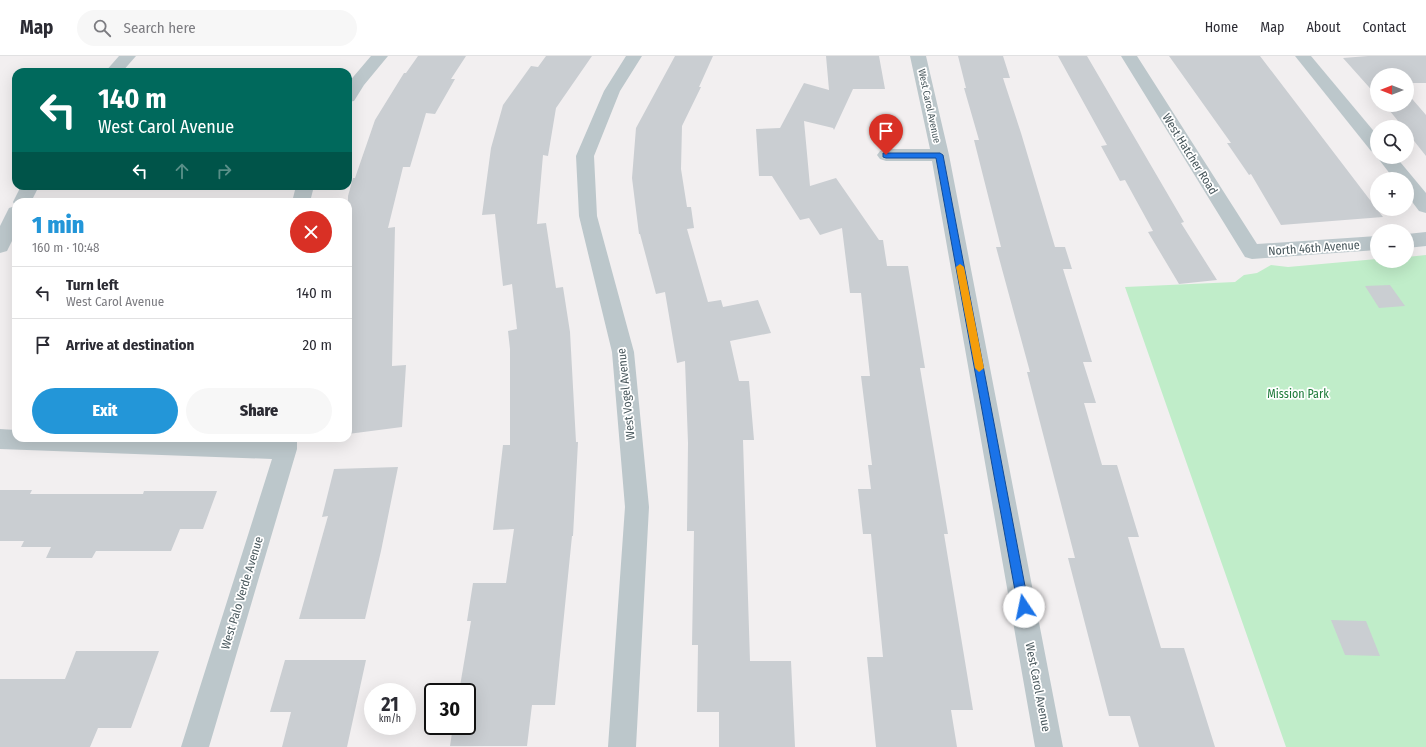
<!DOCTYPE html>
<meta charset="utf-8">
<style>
:root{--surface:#fff;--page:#f7f7f7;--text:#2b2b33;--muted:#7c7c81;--line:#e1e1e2;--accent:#2396d8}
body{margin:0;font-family:"Fira Sans Condensed",sans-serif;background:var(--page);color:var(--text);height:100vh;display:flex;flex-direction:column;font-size:15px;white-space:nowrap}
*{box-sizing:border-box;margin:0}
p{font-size:13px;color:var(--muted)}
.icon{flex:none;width:22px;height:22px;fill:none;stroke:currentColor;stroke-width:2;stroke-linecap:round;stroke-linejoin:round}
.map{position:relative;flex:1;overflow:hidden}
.panel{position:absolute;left:12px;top:142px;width:340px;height:244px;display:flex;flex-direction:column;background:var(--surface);border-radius:12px;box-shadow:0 4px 16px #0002}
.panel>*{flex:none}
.hud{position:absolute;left:12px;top:12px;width:340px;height:122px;border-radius:12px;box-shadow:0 4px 16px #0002;background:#00695c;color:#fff;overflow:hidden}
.needle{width:26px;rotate:270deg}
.controls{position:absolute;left:1370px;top:12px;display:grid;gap:8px}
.controls a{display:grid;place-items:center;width:44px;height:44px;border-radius:50%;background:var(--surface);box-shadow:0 4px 16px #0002;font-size:20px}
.speed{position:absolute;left:364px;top:627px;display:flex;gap:8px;font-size:20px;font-weight:700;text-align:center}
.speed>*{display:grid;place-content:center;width:52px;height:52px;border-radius:50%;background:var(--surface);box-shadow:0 4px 16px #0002;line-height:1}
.speed small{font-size:10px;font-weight:400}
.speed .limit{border:2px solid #111;border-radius:6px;background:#fff;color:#111}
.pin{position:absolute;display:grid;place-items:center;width:34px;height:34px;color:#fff;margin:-41px -17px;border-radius:50% 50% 50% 0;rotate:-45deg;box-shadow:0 0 4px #0007}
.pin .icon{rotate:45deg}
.me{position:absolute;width:44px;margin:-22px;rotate:349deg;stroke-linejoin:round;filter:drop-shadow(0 0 3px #0008)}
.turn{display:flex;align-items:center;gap:14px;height:84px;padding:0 20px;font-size:18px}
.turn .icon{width:52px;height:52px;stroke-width:2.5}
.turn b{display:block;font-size:28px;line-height:34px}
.lanes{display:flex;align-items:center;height:38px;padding:0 20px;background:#0003;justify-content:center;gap:20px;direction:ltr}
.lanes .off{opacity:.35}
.round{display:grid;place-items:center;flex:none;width:42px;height:42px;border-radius:21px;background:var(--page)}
.head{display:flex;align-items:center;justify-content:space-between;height:68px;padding:0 20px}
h1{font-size:24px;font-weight:800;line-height:30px;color:var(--accent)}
.cta{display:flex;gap:8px;margin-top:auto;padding:8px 20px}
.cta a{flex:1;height:46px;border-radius:24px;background:var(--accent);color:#fff;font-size:16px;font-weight:800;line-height:46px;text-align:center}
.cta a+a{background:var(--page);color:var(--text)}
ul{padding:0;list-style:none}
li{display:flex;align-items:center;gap:12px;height:52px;padding:0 20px;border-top:1px solid var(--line)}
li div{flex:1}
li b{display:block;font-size:15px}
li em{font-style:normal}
header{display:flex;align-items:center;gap:24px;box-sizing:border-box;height:56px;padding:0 20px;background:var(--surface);border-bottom:1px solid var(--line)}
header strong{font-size:19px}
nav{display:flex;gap:22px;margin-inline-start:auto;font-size:14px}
.search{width:280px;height:36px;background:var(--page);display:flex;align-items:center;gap:10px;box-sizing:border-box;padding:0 14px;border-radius:22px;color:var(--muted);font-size:15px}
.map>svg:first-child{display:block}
</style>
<header>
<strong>Map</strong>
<div class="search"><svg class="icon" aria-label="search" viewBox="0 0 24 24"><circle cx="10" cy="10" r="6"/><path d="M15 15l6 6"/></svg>Search here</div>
<nav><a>Home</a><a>Map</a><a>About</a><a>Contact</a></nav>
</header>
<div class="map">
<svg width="1426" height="691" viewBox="0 0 1426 691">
<rect width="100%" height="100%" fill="#f2eff0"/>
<path fill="#c0edc9" d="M1426 199V691H1286L1125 231 1235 226 1244 219 1257 217 1271 209 1288 211 1377 203V205H1407V201Z"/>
<g fill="#caced2">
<path d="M418 0H466L451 23H455L435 58 426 57 410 111H403L388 172 395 171 392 310 406 309 402 371 348 378V140L353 122H355L375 64 404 17H406Z"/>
<path d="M546 0H592L556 52 548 100 543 99 537 168 546 167 556 232 563 231 570 276 576 386H578L573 480H572L555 649H532L527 690H450L453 670H467V636H459L471 565H467L473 527H506L514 473 493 474 503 389H510V293L508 275 517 273 512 228 503 230 495 158 482 159 491 92 503 49 531 10 538 11Z"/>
<path d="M675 0H713L699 31H701L682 70 681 113 687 151H691L694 172 687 173 708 246 721 244 723 251 758 244 771 277 730 285 739 325H749L754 384H743L750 605H791L795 691H719V656H697L698 589H692L694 475H687L688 387 685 305 677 307 665 236 656 238 640 178H639L632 122 636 72Z"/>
<path d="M826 0H879L885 33H853L834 74 833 72 804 65 810 130 836 122 879 184H883L887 210H908L925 312H920L948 478H944L973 654H951L957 691H876L867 601H883L871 478H863L858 433H871L868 409H872L861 320H870L861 237H850L842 172 820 179 809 162 800 164 772 120H759L756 73 780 72 804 27 829 34Z"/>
<path d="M958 0H1003L1010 22H1003L1021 77 1055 191H1065L1072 213H1063L1092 306H1083L1096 347H1084L1102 409H1117L1139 481H1128L1161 592H1184L1215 691H1139L1130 660H1109L1068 502H1075L1027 316H1030L996 191H1001L974 84H979L964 32H966Z"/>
<path d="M1058 0H1087L1184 166 1181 167 1217 224 1179 228 1148 176 1153 175 1125 124 1120 125 1101 90 1107 89Z"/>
<path d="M1169 0H1260L1383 161 1281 169 1251 118 1249 119 1227 87H1231Z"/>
<path d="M1368 0H1426V27H1407V19H1377V40L1343 2Z"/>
<path d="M1407 37 1426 59V100L1407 76V71H1403L1385 49H1407Z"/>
<path d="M1390 229 1405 250 1379 252 1365 230Z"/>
<path d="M398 411 381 495 365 563H299L328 460 322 461 334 413Z"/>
<path d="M0 434H32L30 438H143L144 435H217L203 473H180L171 495H96L92 502H46L51 491H21L24 485H0Z"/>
<path d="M1331 564 1366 565 1380 600 1345 599Z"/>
<path d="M76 595H159L131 672H98L90 691H0V623H65Z"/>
<path d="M285 604H366L347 691H282L291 656H270Z"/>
</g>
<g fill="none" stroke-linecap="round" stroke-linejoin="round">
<g fill="#bcc7cb" fill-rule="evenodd">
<path d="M119 0H136L122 16H105Z"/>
<path d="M371 0H388L364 29 354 45 348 46V27Z"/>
<path d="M626 0H642L620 35 594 100 597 160 634 296 649 451 636 691H608L625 451 612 296 579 160 576 100 604 35Z"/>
<path d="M910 0H926L949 99 1063 691H1035L932 105H886L880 103 877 99 880 95 886 93H930Z"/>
<path d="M1121 0H1137L1257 188 1377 180V194L1252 203 1245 201Z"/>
<path d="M1295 0H1311L1377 79V97L1371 95Z"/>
<path d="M1377 101H1396L1426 137V157L1419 155 1407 139V123H1394Z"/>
<path d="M21 130H39L31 146H16V177L7 195 0 197V170L9 152 15 150 13 146Z"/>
<path d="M296 130H314L310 146H292Z"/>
<path d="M1426 176V190L1407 192V178Z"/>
<path d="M0 373 16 374V382H297V393L209 691H181L272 403 0 393Z"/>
</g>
</g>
<path fill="#1a73e8" stroke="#114b97" d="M883 97H940L943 99 1029 551 1027 555 1024 556 1020 555 1018 551 936 102H886L883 101Z"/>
<path fill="#f59e0b" d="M960 208 964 211 984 312 979 316 975 312 956 211Z"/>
<g text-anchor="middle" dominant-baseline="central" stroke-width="3.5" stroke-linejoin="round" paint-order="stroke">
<g font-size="10" fill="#48575c" stroke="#fff">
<text transform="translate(929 50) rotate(78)">West Carol Avenue</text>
</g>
<g font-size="12" fill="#48575c" stroke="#fff">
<text transform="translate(1190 98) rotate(58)">West Hatcher Road</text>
<text transform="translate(1314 192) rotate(-4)">North 46th Avenue</text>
<text transform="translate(626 338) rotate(-96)">West Vogel Avenue</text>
<text transform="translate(242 537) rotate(-73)">West Palo Verde Avenue</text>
<text transform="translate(1038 631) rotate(79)">West Carol Avenue</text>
</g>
<g font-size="12" fill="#1c7a38" stroke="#fff">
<text x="1298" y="338">Mission Park</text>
</g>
</g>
</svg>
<div class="controls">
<a><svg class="needle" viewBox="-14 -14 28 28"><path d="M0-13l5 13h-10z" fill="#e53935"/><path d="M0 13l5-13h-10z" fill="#7c7c81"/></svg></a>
<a><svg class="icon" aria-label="search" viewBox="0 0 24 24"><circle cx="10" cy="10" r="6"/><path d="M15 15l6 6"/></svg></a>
<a>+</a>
<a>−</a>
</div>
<div class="speed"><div>21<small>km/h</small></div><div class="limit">30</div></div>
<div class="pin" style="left:886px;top:99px;background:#d93025"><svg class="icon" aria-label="arrive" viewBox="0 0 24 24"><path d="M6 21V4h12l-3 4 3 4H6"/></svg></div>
<svg class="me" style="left:1024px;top:551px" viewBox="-20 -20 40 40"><circle r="19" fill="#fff"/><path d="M0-13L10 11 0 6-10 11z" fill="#1a73e8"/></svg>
<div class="hud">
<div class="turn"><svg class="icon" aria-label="left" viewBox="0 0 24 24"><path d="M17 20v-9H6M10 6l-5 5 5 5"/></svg><div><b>140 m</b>West Carol Avenue</div></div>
<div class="lanes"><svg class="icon" aria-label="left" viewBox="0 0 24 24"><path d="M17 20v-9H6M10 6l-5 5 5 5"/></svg><svg class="icon off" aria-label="ahead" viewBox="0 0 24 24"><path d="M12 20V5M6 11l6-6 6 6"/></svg><svg class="icon off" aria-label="right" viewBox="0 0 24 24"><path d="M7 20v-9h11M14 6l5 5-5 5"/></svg></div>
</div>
<section class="panel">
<div class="head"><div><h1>1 min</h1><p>160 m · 10:48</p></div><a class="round" style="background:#d93025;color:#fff"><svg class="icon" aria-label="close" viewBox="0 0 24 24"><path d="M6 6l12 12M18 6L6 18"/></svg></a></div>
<ul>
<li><svg class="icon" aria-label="left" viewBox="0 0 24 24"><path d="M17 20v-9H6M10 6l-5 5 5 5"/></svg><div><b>Turn left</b><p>West Carol Avenue</p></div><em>140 m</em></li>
<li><svg class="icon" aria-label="arrive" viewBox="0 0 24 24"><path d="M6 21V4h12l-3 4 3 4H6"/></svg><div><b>Arrive at destination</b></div><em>20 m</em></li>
</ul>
<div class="cta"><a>Exit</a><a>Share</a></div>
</section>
</div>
